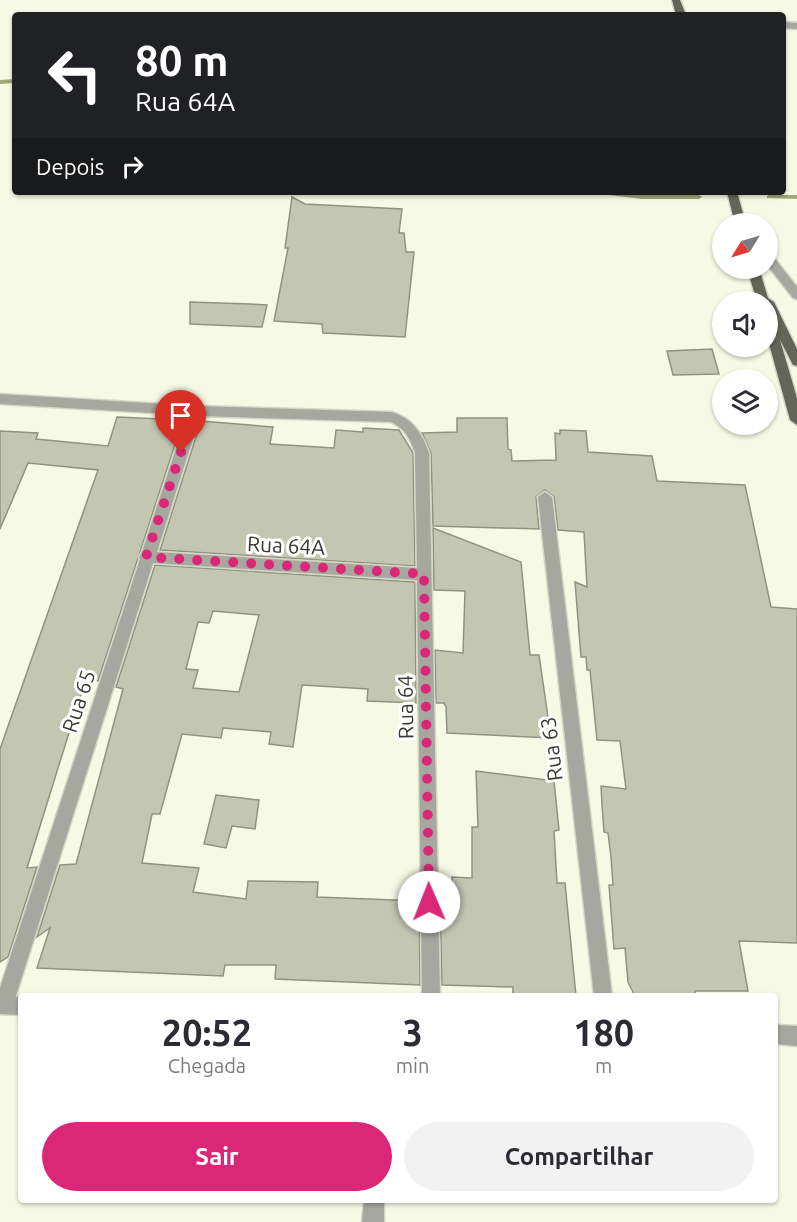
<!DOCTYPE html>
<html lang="pt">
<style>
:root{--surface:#fff;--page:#f2f2f3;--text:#2b2b33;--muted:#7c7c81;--accent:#db2777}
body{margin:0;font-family:Ubuntu,sans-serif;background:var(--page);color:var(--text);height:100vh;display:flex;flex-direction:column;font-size:22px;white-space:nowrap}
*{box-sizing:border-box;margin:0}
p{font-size:20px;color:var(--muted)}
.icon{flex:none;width:33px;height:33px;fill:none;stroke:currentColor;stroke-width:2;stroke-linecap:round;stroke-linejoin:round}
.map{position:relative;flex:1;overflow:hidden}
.side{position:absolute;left:18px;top:993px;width:760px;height:210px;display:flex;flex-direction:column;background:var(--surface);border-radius:6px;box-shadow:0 2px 4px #0004}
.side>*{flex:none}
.guide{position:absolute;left:12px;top:12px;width:774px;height:183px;border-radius:6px;box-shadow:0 2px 4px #0004;background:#202124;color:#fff;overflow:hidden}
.needle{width:39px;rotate:233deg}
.controls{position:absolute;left:712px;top:213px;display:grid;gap:12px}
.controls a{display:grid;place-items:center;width:66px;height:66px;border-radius:50%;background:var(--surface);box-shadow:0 2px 4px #0004;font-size:30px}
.pin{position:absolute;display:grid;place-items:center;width:51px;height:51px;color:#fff;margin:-62px -26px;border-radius:50% 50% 50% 0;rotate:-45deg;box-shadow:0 0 6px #0007}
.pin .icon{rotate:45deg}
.me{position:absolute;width:66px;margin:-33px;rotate:359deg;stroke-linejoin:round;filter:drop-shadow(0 0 4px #0008)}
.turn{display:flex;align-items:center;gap:21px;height:126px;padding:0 24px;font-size:27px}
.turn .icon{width:78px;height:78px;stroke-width:2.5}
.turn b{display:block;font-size:42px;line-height:51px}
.then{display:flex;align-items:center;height:57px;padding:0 24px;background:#0003;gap:12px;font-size:22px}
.eta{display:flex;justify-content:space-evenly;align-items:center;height:102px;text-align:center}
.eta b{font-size:36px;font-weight:700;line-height:42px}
.cta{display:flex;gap:12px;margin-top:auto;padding:12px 24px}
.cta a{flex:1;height:69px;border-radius:36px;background:var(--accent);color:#fff;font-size:24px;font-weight:700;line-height:69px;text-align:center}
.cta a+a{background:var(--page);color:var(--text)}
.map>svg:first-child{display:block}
</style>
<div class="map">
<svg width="797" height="1222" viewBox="0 0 797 1222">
<rect width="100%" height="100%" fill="#f6fae5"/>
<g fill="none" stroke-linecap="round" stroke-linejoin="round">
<g fill="#a0a778" fill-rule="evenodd">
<path d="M15 79V83L0 84V80Z"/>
<path d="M597 192H617L642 195H699L702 197 699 199H642L600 194Z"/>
<path d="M769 195H797V199L767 198V196Z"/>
</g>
</g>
<g fill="#c3c7b2" stroke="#90937f" stroke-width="1.5" fill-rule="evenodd">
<path d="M292 197 305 204 402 209 399 233H404L406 252H414L405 337 323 333 322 324 274 321 288 248H285Z"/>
<path d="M190 302 250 304 267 305 262 327 190 324Z"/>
<path d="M712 349 719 374 673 375 667 351Z"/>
<path d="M117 417 183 420 98 681 86 678 27 868 37 867 8 957 0 962V749L98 470 28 463 0 529V431L38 433 36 439 108 446Z"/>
<path d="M457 418H507L508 449 511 450 512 461 556 460 555 433 560 434V430L586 431 588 452 652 456 657 481 745 485 771 607 797 609V943L739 941 748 991H695V996H635L628 982 625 948 614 949 609 885H613L611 857 608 833 604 832 602 805 601 786 626 789 620 741 597 740 590 670H587L586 657H581L575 582 587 587 584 532 558 530 554 497 545 490 536 497 539 529 433 526 431 453 422 433 457 432Z"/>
<path d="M201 421 273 427 270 444 334 448 336 430 363 432V428L399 430 413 453 415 566 160 550Z"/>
<path d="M433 528 521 562 530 655H539L551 738 447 733 446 707 444 703H436L435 650 463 653 465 591 434 590Z"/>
<path d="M155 565 415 582 416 703 367 701 368 689 302 685 293 747 269 744 271 732 223 728 221 738 182 734 160 814H152L142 863 199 868 193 892 246 899 248 881 318 882 317 897 419 901 420 985 275 979 276 965H225L223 976 37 968 50 928 37 937 60 865 76 864 123 689 116 687ZM213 611 259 615 239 692 193 688 198 670 186 669 198 622 209 623Z"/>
<path d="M476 771 554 781 559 830 554 831 557 883H565L576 996H513V987L442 985 440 903 453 905 452 877 472 878V827H478Z"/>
<path d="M216 795 259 800 255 829 232 826 226 848 204 844Z"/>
</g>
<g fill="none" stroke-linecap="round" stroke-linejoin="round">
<g stroke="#d4d7c5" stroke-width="3">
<g id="minor">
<path d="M783 22 797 23V29L783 28Z"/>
<path d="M768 254 772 255 797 287V299L793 298 768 266Z"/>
<path d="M0 394 195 406 392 412C413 419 422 433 429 453L440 996H422L417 580 153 563 13 1005 11 1012 4 1014 0 1013V988L140 559 139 557 142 552 187 415 0 404ZM200 416 391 422C405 429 410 438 415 453L417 568 157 552Z"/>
<path d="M545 492 552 497 612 996H594L538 497Z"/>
<path d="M364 1200H384V1222H362Z"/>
</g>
</g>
<g stroke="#d4d7c5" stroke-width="3">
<g id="tertiary">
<path d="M0 996 21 997V1015L0 1014Z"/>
<path d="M776 1025 797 1026V1046L776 1044Z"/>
</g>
</g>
<g stroke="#d4d7c5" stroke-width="3">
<g id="primary">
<path d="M672 0H680L686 15H676Z"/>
<path d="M727 192H737L746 224H735Z"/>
<path d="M747 268H759L768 298 774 302 797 349V366L793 365 780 340 797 398V425L790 420 768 340V302H757Z"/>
</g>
</g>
<use href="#minor" fill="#a6a79e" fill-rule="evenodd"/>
<use href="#tertiary" fill="#a6a79e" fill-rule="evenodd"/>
<use href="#primary" fill="#636556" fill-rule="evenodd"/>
</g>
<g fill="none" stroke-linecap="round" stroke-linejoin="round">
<path stroke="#db2777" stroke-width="10" stroke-dasharray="0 18" d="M181 452 146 557 424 574 429 902"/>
</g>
<g text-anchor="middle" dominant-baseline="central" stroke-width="6" stroke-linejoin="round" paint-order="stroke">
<g font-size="21" fill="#393a32" stroke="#fff">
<text transform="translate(286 545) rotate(3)">Rua 64A</text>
<text transform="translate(78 701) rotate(-72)">Rua 65</text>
<text transform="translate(405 707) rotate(-91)">Rua 64</text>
<text transform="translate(551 749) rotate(-97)">Rua 63</text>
</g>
</g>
</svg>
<div class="controls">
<a><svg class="needle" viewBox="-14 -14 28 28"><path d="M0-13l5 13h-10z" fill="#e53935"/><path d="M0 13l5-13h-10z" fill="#7c7c81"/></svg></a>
<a><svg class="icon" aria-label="sound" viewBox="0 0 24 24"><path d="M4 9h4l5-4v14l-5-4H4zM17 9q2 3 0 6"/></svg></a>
<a><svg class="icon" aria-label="layers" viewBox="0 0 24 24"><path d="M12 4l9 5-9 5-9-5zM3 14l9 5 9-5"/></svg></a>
</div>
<div class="pin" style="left:181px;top:452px;background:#d93025"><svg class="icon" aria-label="arrive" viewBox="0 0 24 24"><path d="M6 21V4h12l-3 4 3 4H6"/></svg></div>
<svg class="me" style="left:429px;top:902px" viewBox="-20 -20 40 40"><circle r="19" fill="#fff"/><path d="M0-13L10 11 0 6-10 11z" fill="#db2777"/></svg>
<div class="guide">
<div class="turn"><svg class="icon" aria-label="left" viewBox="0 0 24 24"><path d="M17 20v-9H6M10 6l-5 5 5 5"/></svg><div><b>80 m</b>Rua 64A</div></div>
<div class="then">Depois<svg class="icon" aria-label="right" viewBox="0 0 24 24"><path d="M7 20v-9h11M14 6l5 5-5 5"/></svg></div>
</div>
<section class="side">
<div class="eta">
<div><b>20:52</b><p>Chegada</p></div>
<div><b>3</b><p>min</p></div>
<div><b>180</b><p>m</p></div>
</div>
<div class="cta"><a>Sair</a><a>Compartilhar</a></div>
</section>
</div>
